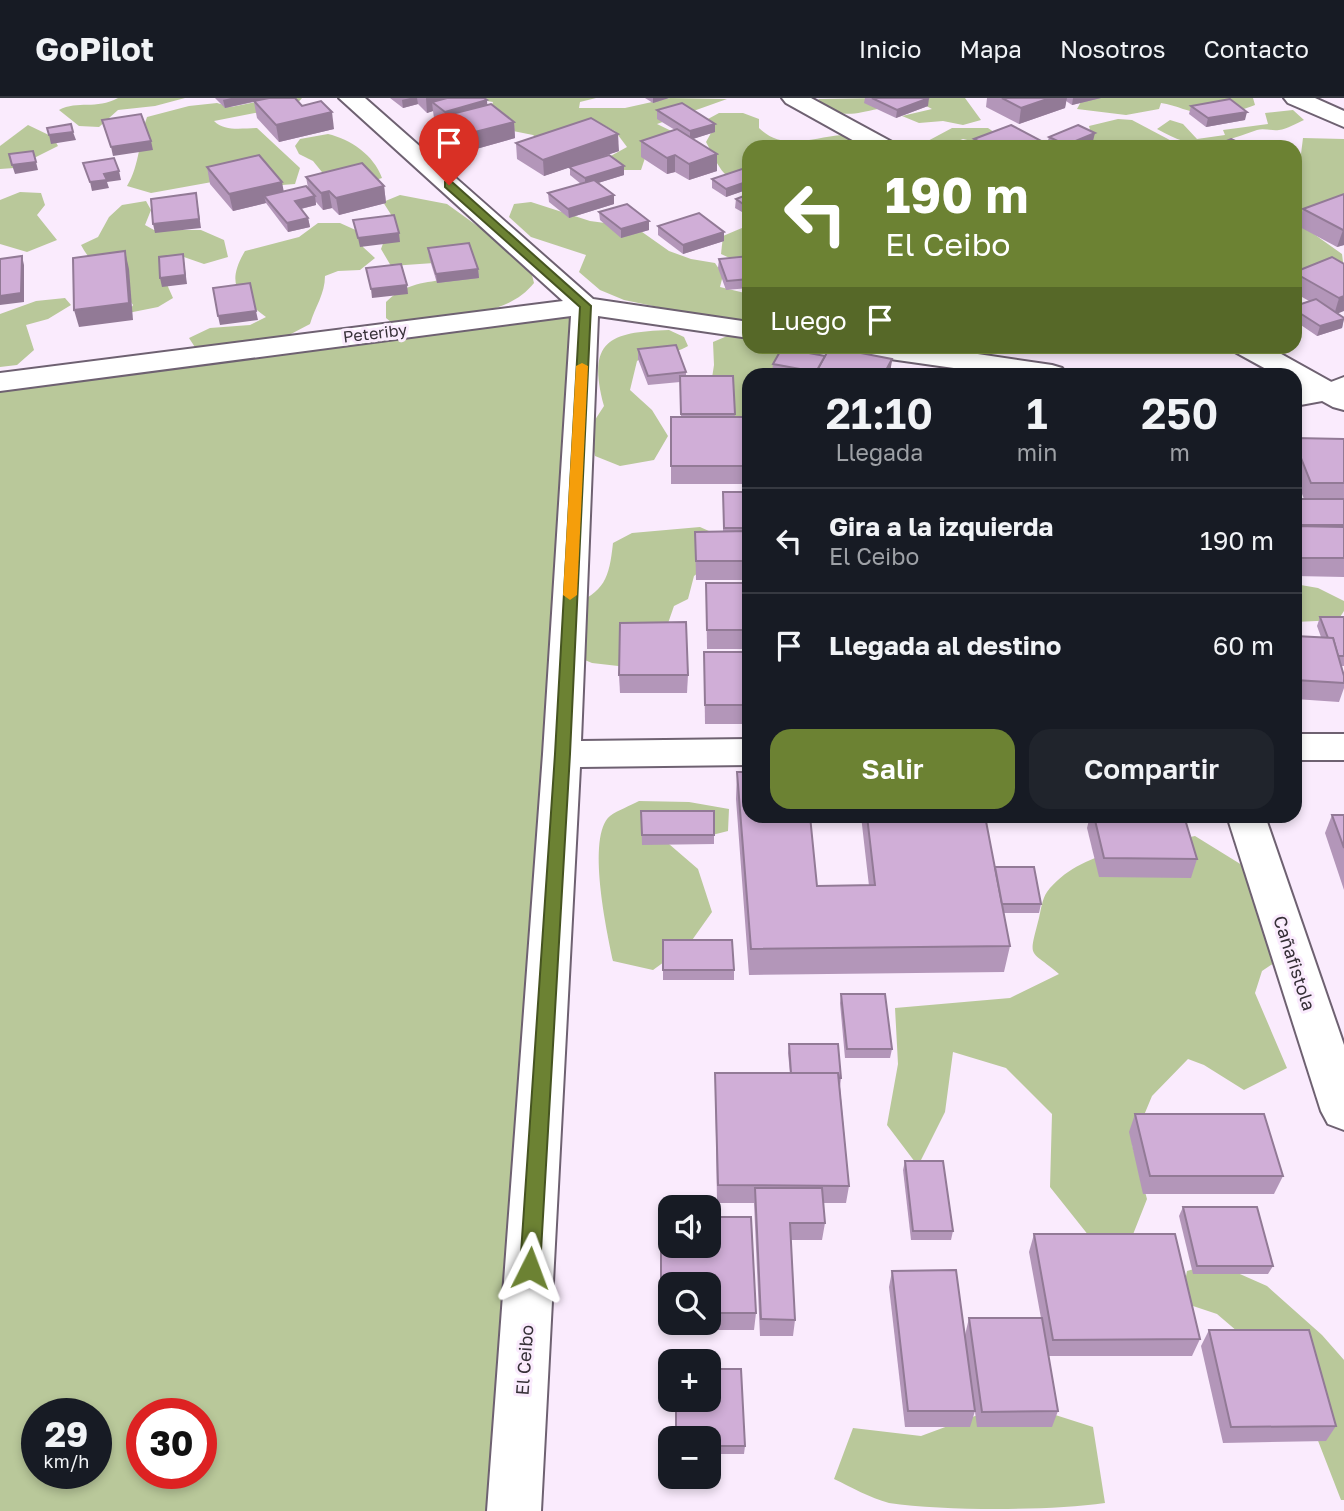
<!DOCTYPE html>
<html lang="es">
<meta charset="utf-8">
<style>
:root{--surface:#171b24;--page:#20242c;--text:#f1f3f6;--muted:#9ea1a6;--line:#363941;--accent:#6c8233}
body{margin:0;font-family:"Golos Text",sans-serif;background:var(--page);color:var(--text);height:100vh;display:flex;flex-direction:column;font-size:26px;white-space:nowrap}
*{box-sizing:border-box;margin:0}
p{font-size:23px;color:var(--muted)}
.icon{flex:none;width:38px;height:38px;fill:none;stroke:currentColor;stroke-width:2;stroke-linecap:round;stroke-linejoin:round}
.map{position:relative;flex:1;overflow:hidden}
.drawer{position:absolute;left:742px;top:270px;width:560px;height:455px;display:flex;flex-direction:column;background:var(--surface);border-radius:21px;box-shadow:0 4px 10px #0003}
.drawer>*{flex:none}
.guide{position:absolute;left:742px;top:42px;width:560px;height:214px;border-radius:21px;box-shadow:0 4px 10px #0003;background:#6c8233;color:#fff;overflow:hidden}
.buttons{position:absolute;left:658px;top:1097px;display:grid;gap:14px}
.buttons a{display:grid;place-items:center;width:63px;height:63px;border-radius:14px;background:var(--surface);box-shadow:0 4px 10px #0003;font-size:35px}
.speed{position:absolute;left:21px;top:1300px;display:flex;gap:14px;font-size:35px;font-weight:700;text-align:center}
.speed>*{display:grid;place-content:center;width:91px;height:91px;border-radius:50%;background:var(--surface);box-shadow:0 4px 10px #0003;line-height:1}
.speed small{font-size:18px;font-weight:400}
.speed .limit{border:10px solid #d22;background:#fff;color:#111}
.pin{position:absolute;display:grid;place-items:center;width:60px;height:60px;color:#fff;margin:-72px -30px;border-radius:50% 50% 50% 0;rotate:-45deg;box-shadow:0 0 7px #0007}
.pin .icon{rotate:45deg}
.me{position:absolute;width:77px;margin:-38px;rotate:3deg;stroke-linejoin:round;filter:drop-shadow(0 0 5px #0008)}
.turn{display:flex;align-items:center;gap:24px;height:147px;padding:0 28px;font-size:32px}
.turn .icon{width:91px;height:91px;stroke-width:2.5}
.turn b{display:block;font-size:49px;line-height:60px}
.then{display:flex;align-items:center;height:66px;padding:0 28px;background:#0003;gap:14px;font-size:26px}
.eta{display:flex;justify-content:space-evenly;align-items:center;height:119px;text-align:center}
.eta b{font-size:42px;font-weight:600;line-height:49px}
.primary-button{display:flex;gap:14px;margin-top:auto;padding:14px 28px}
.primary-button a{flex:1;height:80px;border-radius:21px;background:var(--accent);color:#fff;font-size:28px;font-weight:600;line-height:80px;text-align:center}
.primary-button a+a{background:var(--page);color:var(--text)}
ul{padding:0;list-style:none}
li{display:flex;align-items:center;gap:21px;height:105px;padding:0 28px;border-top:2px solid var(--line)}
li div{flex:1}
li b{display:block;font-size:26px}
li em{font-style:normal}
header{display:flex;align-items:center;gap:42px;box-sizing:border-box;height:98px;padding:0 35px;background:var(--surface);border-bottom:2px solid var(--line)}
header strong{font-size:33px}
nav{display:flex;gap:38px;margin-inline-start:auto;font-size:24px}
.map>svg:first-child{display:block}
</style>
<header>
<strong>GoPilot</strong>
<nav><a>Inicio</a><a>Mapa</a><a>Nosotros</a><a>Contacto</a></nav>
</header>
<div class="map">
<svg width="1344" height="1413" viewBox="0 0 1344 1413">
<rect width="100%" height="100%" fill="#faebfd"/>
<g fill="#b9c89a" fill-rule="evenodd">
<path d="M118 0H185L155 8 118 12 99 29 79 28 59 12C78 2 96 12 118 0Z"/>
<path d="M276 0H302L296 7 214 23C225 34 243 30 257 30L300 70 295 86 269 88 212 84 151 95 127 88C140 67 139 41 147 19L189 8 217 5 231 9Z"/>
<path d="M469 0H596L580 4 579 10H625L670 0 727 1 657 26 692 43 645 60 641 72H620L598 65 627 49 615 33 596 23 542 45 533 37 484 27 493 4Z"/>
<path d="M877 0 878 11C852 16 839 22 818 1Z"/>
<path d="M911 0H965L981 22 963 27 943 23 919 25 902 18 932 11Z"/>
<path d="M1083 0H1253L1255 7C1241 13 1220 18 1205 16 1190 15 1176 7 1161 5L1159 11 1126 17 1077 11Z"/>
<path d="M1293 12 1304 22C1297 25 1287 31 1279 32 1271 33 1264 30 1257 32 1213 47 1200 55 1157 31L1170 22 1183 26 1197 41 1225 37 1223 32 1268 26 1265 15Z"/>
<path d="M719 15H743L759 21V30C784 54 812 39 843 37L863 49H749V88C721 81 719 68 706 44L711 35 708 21Z"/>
<path d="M1118 21 1132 22 1183 49H1099L1093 44 1089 28Z"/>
<path d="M28 27 53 39 58 48 14 70 0 71V48Z"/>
<path d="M952 30H988L1004 41 980 45 963 41 942 49H930L924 45Z"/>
<path d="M328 36C350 41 374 57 382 80L369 84 326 79 313 63 299 56 295 48 300 41Z"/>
<path d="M1303 40 1344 41V111L1311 134 1342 156 1344 172 1295 184V58L1301 56Z"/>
<path d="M20 94 41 95 45 107 37 117 57 142 27 154 0 146V102Z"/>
<path d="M400 97 447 106 483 132 503 141 530 169 534 185C515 209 485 213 457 221L585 208 571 508C605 493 609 481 613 445L632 435 700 429 720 438 708 467 694 478 688 501 674 508 666 531 627 569 592 565 568 555 514 1413H0V284L200 257 189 240 210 230 250 227 266 219C238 198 225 187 245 153L299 139 318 125H340L360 134 363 149 375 160 360 172 338 173 325 178C325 196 315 209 310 226L268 248 396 228 386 220V204C402 188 422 184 444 182L434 165 391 168 381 151 385 140 397 126 383 104ZM37 1316H96V1376H37ZM142 1316H201V1376H142Z"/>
<path d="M146 103 151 112 145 127 154 132H201L224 142 228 159 204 166 181 158 165 182 173 200 158 209 128 215 133 207C118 183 94 172 81 147L98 139 109 119 122 107Z"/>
<path d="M531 104 590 123 635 129 669 153 691 161 715 165 723 177 720 189 749 196V228L624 202 600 192 579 174 586 157 531 139 509 119 514 106Z"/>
<path d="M749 127V169L721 156 723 138Z"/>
<path d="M65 200 71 207 48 221 26 227 34 252 17 267 0 269V216L36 203Z"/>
<path d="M669 232 684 239 688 248C671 259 653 252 637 263L630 292 652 312 668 338 654 362 620 368 595 358 589 331 604 308C587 243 608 234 669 232Z"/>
<path d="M732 236H749V248L808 249 820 260 808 276H749V338L710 293 714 267 713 244Z"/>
<path d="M1295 486 1318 490 1344 503V513L1338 522 1295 524Z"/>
<path d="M639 703 689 704 729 711 728 733 704 739 662 740 698 771 712 814 690 845 653 872 613 863C607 834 586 738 610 718 618 712 630 708 639 703Z"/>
<path d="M1195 738 1263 780 1295 851 1262 873 1255 895 1287 970 1244 992 1204 967 1188 961 1152 998 1132 1046 1147 1101 1130 1144 1089 1138 1050 1089 1052 1016 1006 970 953 954 945 1014 918 1068 887 1027 898 966 895 910 1010 900 1059 876C1029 850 1028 863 1039 820 1041 812 1042 801 1047 794 1080 751 1145 748 1195 738Z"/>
<path d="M1215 1165 1267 1188 1322 1237 1344 1262V1402H1341L1315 1335 1279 1269 1217 1216 1181 1204 1187 1173Z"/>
<path d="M1024 1307 1093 1329 1105 1405C1047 1413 946 1413 889 1405 870 1400 851 1389 834 1381L853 1330 921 1338 975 1318Z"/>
</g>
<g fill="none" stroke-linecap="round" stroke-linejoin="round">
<g stroke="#6e6171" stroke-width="4">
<g id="minor">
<path d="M339 0H365L593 201 749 224V240L598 218 581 643 749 641V667L580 669 541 1413H487L543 656 571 218 0 293V275L563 203Z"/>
<path d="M1284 0H1315L1344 13V29L1288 5Z"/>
<path d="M848 248H924L1052 267 1062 270 1067 276H996L862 257 852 254Z"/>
<path d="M1344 279V299L1295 308V290L1323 287Z"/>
<rect x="1295" y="636" width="49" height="26"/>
<path d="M1227 718H1265L1344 947V1032L1328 1026 1321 1013Z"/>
</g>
</g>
<g stroke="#6e6171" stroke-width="4">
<g id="secondary">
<path d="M782 0H811L892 44 895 49H865L786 5Z"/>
<path d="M1231 248H1267L1344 291V312L1333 309 1295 288V276H1275L1235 254Z"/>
</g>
</g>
<use href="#minor" fill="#fff" fill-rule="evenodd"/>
<use href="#secondary" fill="#fff" fill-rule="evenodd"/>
</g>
<g fill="#b396b9" fill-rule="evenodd">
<path d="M215 0H295L302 8 334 31 279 44 257 20 254 4 225 10Z"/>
<path d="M390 0H484L487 2V6L514 24 515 40 469 53 458 44 449 46 438 36 436 22 434 20 433 13 427 15 418 6 403 10Z"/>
<path d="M645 0H669L653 5Z"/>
<path d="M865 0H928V8L896 20 864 5Z"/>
<path d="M987 0H1101L1072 7 1066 3 1065 10 1019 26 986 9Z"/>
<path d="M1191 8 1245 22 1206 29 1189 16Z"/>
<path d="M657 12 715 34 692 41 717 56V73L689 82 675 74 667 76 641 59V43L675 32 657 21Z"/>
<path d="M1049 39 1093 43 1080 49H1051L1049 48V49H973L974 41 1047 46Z"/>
<path d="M516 45 619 53 583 65 624 77 598 85 614 97V106L569 120 549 104 548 95 581 86 570 77V69L544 78 517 61Z"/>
<path d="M207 69 284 93 308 90 306 79 384 88 386 105 339 117 332 110 323 112 316 104V107L301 111 308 120 310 129 288 134 266 105 233 113 210 86Z"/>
<path d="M749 76V91L726 99 712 90V81Z"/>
<path d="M749 96V118L735 110 736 101Z"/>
<path d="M1344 96V147L1337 149 1298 128 1303 111Z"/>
<path d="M599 114 649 132 621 140 600 122Z"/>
<path d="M658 128 724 134V143L683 156 658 137Z"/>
<path d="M428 150 478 171 479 180 437 185 429 159Z"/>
<path d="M749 158V190L726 192 718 170 719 161Z"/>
<path d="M1344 166 1337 216 1344 220 1342 230 1317 238 1295 223V208L1309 203 1295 195V174Z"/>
<path d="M638 251 686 274V278H733L735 319H749V386H671V319H681L680 284 648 287 638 261Z"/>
<path d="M825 258 892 261 890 276H781L772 275 773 266Z"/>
<path d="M1295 340 1344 341V479L1295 478V401H1304L1295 378Z"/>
<path d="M723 394H749V482H696L695 434H723Z"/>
<path d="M706 485H749V551H707Z"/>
<path d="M1320 519H1344V568H1341L1344 578V590L1339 604 1295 601V538L1321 539 1317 528Z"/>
<path d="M704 554H749V626H705Z"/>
<path d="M619 577H688L687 595H620Z"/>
<path d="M737 674 817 788H869L861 718H985L995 769 1041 806 1039 815H1003L1010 848 1004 874 749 877 736 701Z"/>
<path d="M641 713H714V746L642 747Z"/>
<path d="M1332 717H1344V792L1325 735Z"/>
<path d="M1090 718H1184L1197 761 1191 780 1099 779 1087 730Z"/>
<path d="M663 842 734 872V882H663Z"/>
<path d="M841 896 892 951 890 960H845L840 905Z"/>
<path d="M789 946 841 980 840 989 849 1088 846 1105H823L825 1125 822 1142H791L795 1222 793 1238H760L754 1105H717L715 975H790L788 955Z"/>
<path d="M1135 1016 1283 1078 1274 1096H1143L1129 1034Z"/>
<path d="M905 1063 953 1133 951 1142H911L903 1072Z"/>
<path d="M1183 1109 1273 1168 1268 1176H1193L1179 1118Z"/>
<path d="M661 1119 756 1215 754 1232H661ZM670 1186H709V1225H670Z"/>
<path d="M1034 1136 1200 1241 1192 1258H1048L1058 1313 1052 1329H977L965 1237 969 1220H1041L1029 1154Z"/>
<path d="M892 1173 975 1313 970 1329H905L889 1189Z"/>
<path d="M1209 1232 1336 1328 1326 1343 1223 1345 1201 1248Z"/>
<path d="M709 1340 745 1348 744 1356H709Z"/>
</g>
<g fill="#927a96">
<path d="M231 0H270L225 10 223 2Z"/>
<path d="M410 0H417L418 6 403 10 402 2Z"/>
<path d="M426 0H444L445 10 432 4 433 13 427 15Z"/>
<path d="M653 0H669L653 5Z"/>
<path d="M929 0 928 8 896 20 897 12Z"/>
<path d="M1050 0H1067L1065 10 1019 26 1021 10Z"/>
<path d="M1073 0H1101L1072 7Z"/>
<path d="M487 2 488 19 446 28 445 14Z"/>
<path d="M332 14 334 31 279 44 276 27Z"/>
<path d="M1247 14 1245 22 1206 29 1208 20Z"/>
<path d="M514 24 515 40 469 53 467 36Z"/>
<path d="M715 26V34L690 42V33Z"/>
<path d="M456 27 458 44 449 46 448 30Z"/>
<path d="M73 34 76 42 51 46 49 37Z"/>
<path d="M1095 35 1093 43 1080 49H1065L1066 47Z"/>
<path d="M618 36 619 53 544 78 543 62Z"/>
<path d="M151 43 153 52 113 58 111 49Z"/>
<path d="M717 56V73L689 82V66Z"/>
<path d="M675 57V74L667 76V60Z"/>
<path d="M36 64 38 72 15 76 12 67Z"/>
<path d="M624 68V77L585 89V80Z"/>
<path d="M119 73 121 82 107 84 109 90 92 93 90 84 104 76Z"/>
<path d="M749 83V91L726 99V91Z"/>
<path d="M282 84 285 100 264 98 266 105 233 113 229 96Z"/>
<path d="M384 88 386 105 339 117 336 100Z"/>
<path d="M329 93 332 110 323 112 321 95Z"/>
<path d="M196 95 201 130 155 135 153 126Z"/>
<path d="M614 97V106L569 120 568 111Z"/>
<path d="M315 98 316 107 296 112 295 103Z"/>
<path d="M308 120 310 129 288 134 287 125Z"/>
<path d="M649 123V132L621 140V131Z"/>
<path d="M1344 131V147L1337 149 1343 132Z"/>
<path d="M724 134V143L683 156V147Z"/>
<path d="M399 135 400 144 360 149 358 140Z"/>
<path d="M125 153 129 171 133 222 79 229 74 212Z"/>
<path d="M183 156 187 186 162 189 160 180Z"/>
<path d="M22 158 24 167V204L0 207V198Z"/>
<path d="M478 171 479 180 437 185 436 176Z"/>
<path d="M407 187 408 196 372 200 371 191Z"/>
<path d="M1344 198V213L1334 217 1339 200Z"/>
<path d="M256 213 258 222 220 227 218 218Z"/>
<path d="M1344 221 1342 230 1317 238 1320 228Z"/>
<path d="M892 261 890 276H884Z"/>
</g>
<g fill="#d0aed7" stroke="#927a96" stroke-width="2">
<path d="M269 0H295L302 8 321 3 332 14 276 27 254 3Z"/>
<path d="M447 0H484L487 2 445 14 432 4Z"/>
<path d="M872 0H929L897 12Z"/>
<path d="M1002 0H1050L1021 10Z"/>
<path d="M1230 1 1247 14 1208 20 1191 8Z"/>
<path d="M682 5 715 26 690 33 657 12Z"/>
<path d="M491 6 514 24 467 36 456 27 448 30 436 20Z"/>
<path d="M141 16 151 43 111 49 102 22Z"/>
<path d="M591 20 618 36 543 62 516 45Z"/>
<path d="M71 26 73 34 49 37 47 30Z"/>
<path d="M1011 27 1049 47 1043 49H990L974 41Z"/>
<path d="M1078 27 1095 35 1066 47 1049 39Z"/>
<path d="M677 31 717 56 689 66 675 57 667 60 641 43Z"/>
<path d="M1231 41 1248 49H1226L1219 46Z"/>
<path d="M33 53 36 64 12 67 9 56Z"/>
<path d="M259 57 282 84 229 96 207 69Z"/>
<path d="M609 57 624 68 585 80 569 69Z"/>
<path d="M114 60 119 73 104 76 107 82 90 84 83 65Z"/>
<path d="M362 65 384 88 336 100 329 93 321 95 306 79Z"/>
<path d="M742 71 749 76V83L726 91 712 81Z"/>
<path d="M594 82 614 97 568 111 548 95Z"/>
<path d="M306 88 315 98 295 103 308 120 287 125 264 98Z"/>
<path d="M196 95 199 121 153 126 151 101Z"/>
<path d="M749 96V110L736 101Z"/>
<path d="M1344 96V131L1343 132 1303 111Z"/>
<path d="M627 106 649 123 621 131 599 114Z"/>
<path d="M699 115 724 134 683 147 658 128Z"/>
<path d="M394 117 399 135 358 140 353 122Z"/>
<path d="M469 145 478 171 436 176 428 150Z"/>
<path d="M125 153 129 205 74 212 73 160Z"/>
<path d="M183 156 185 177 160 180 159 159Z"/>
<path d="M22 158 21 195 0 198V161Z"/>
<path d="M749 158V181L727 183 719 161Z"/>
<path d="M1332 159 1344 166V198L1339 200 1295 175V174Z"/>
<path d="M401 166 407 187 371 191 366 170Z"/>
<path d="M250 185 256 213 218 218 213 190Z"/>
<path d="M1316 201 1344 220V221L1320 228 1295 212V208Z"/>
<path d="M676 247 686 274 648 278 638 251Z"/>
<path d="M830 249 892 261 884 276H815Z"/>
<path d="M782 250 825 258 816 274 773 266Z"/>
<path d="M680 278H733L735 316H681Z"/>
<rect x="671" y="319" width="78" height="49"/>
<path d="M1295 340 1344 341V385H1311L1295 345Z"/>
<path d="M723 394H749V430H724Z"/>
<rect x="1295" y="401" width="49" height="26"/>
<path d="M1295 428 1344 429V460H1295Z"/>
<path d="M749 433V463H696L695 434Z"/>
<path d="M706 485H749V532H707Z"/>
<path d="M1320 519H1344V558H1338L1333 540H1328Z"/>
<path d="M686 524 688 577H619L620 525Z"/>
<path d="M1295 538 1333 540 1344 578V585L1295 582Z"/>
<path d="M704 554H749V607H705Z"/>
<path d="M737 674H749V718H810L817 788 875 787 867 718H985L1010 848 751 851Z"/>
<path d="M641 713H714V737H642Z"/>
<path d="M1332 717H1344V750Z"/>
<path d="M1094 718H1184L1197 761 1104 760Z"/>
<path d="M995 769H1034L1041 806H1002Z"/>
<path d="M663 842H732L734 872H663Z"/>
<path d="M841 896H885L892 951H847Z"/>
<path d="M789 946H838L841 980H839L838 975H791Z"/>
<path d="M715 975H838L849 1088 718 1087Z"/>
<path d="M1135 1016H1264L1283 1078H1150Z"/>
<path d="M905 1063H943L953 1133H913Z"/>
<path d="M755 1090H822L825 1125H790L795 1222 761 1221Z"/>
<path d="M1183 1109H1257L1273 1168H1197Z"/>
<path d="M661 1119H670V1148H709V1119H751L756 1215H709V1186H670V1215H661Z"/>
<path d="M1034 1136H1175L1200 1241 1053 1242Z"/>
<path d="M956 1172 975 1313H908L892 1173Z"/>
<path d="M969 1220H1042L1058 1313 982 1314Z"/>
<path d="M1209 1232H1309L1336 1328 1231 1329Z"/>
<path d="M709 1271H741L745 1348H709V1340H676V1302H709Z"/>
</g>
<path fill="#6c8233" stroke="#465421" stroke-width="2" d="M445 84H452L591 208 570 656 540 1170 537 1176 530 1179 523 1176 520 1170 555 656 580 209 445 89Z"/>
<path fill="#f59e0b" d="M582 265 588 268 577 497 570 502 563 497 576 268Z"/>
<g text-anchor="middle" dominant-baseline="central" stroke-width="6" stroke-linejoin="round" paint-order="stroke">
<g font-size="16" fill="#363037" stroke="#faebfd">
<text transform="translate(375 235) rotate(-7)">Peteriby</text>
</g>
<g font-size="18" fill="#363037" stroke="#faebfd">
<text transform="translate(1295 865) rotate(72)">Cañafistola</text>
<text transform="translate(524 1262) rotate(-86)">El Ceibo</text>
</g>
</g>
</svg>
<div class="buttons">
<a><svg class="icon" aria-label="sound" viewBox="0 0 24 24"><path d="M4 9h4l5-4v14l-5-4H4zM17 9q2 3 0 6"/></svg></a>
<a><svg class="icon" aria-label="search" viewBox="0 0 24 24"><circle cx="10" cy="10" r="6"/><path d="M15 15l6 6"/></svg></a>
<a>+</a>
<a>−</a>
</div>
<div class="speed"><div>29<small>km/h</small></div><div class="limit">30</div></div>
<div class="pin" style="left:449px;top:87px;background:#d93025"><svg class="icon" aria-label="arrive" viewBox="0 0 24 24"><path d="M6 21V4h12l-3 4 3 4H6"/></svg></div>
<svg class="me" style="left:530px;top:1170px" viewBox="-20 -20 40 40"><path d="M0-17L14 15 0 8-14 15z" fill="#6c8233" stroke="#fff" stroke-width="4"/></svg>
<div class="guide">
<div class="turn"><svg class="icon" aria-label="left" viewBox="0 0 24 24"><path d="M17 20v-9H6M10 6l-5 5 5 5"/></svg><div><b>190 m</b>El Ceibo</div></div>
<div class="then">Luego<svg class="icon" aria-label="arrive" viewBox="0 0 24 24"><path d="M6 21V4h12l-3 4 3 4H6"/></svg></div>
</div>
<section class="drawer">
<div class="eta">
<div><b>21:10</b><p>Llegada</p></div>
<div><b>1</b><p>min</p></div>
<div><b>250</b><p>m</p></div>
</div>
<ul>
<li><svg class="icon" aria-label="left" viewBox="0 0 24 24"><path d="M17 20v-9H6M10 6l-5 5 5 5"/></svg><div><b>Gira a la izquierda</b><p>El Ceibo</p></div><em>190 m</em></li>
<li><svg class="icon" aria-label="arrive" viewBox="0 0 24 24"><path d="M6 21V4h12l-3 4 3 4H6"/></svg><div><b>Llegada al destino</b></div><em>60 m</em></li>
</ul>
<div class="primary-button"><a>Salir</a><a>Compartir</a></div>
</section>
</div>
